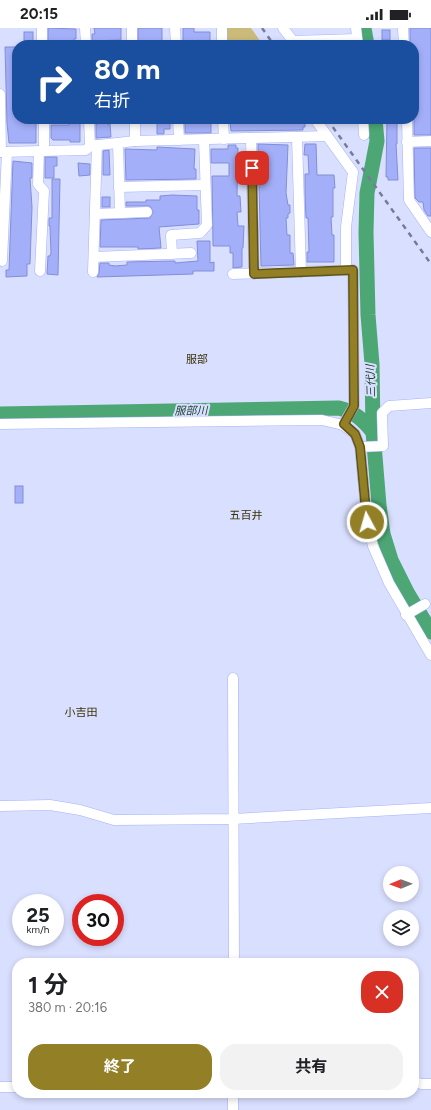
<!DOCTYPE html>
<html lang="ja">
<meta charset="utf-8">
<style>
:root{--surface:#fff;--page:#f2f2f2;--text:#202124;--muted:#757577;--accent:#927f26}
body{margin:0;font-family:Figtree,"Noto Sans JP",sans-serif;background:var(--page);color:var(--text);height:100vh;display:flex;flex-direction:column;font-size:15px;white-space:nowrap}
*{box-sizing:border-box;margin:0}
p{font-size:13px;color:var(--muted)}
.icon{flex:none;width:22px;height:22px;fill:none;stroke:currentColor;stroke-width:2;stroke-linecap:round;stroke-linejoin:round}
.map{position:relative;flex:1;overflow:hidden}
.details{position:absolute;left:12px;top:930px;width:407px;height:140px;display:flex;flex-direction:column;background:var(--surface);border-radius:16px;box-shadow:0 2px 6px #0003}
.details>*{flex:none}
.banner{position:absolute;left:12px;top:12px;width:407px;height:84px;border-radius:16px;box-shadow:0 2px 6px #0003;background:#1a4fa0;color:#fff;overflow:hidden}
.needle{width:26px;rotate:269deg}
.controls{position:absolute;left:383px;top:838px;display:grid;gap:8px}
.controls a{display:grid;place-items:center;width:36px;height:36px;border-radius:50%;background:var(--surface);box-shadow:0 2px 6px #0003;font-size:20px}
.speed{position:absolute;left:12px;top:866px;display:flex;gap:8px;font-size:20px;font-weight:700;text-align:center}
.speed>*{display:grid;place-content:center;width:52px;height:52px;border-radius:50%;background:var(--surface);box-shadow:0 2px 6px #0003;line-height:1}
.speed small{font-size:10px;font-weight:400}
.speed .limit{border:6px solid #d22;background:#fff;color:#111}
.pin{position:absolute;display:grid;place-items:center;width:34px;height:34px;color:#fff;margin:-17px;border-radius:8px;box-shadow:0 2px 6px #0006}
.me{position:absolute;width:44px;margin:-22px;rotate:354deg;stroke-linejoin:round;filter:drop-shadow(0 0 3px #0008)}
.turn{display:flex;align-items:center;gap:14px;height:84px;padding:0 16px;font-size:18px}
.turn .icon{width:52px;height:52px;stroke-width:2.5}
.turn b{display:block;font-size:28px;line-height:34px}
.round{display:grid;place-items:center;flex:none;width:42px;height:42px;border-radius:16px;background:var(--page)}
.head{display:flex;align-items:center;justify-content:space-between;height:68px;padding:0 16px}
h1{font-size:24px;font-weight:700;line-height:30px}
.primary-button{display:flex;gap:8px;margin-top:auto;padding:8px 16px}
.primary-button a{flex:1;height:46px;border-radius:16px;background:var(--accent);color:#fff;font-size:16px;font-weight:700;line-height:46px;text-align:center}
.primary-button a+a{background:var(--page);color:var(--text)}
.status{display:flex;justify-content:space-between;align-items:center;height:28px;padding:0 20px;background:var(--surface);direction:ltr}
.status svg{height:11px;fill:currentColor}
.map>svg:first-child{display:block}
</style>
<div class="status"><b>20:15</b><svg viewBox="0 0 49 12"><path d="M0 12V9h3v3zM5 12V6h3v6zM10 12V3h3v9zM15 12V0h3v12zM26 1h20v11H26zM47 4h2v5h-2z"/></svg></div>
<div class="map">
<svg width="431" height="1082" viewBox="0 0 431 1082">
<rect width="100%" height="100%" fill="#d9dffe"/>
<path fill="#cbbb7a" d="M224 0H251L263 17H224Z"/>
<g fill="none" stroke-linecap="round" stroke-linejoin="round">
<g stroke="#4ca774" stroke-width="15">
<path d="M364 0 367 17"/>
<path d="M375 91 377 113 367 165 366 204 368 287 372 336 373 404 379 477 383 506 391 532 408 566 431 604"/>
<path d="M0 386 339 380C355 384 363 392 373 404"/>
</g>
</g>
<g fill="#a3aff9" stroke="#838ed6">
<path d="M48 0 76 1V11H74V17H48Z"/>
<path d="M94 0H121V12L92 13V6H95Z"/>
<rect x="138" y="0" width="24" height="17"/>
<path d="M183 0H194V4H210V17H183Z"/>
<path d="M410 0H431V107H414V17H410Z"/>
<rect x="382" y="2" width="8" height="10"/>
<rect x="24" y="4" width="9" height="13"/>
<path d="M5 19H17V35H15L17 91H36V115H9L7 95Z"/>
<path d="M69 91H80V114H70V112H53L51 110V97H69Z"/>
<path d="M98 91H107V96H110L111 109 96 110V96H98Z"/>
<path d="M246 91H305V99H303V102L231 103 230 93H246Z"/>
<path d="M387 91H395V94L397 93V116H396L398 152H388V149H386Z"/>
<path d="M157 92H170V101H164V106H157Z"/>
<path d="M185 93H189V95L211 94V105H185Z"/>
<path d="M258 116 288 117 286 165 288 177H290V185L288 186V190H286L287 207H290V225H293L294 237 261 238Z"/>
<path d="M305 116H316L317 147H334L335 160H333V189H331L332 207H334V234H307V224H309L308 190H306L305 165V146H309L308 127H304Z"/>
<path d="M228 117H236V120H238L237 168H240L241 184H237L238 198H244L243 220H242V239L233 240V225H230V218H213L212 148H229V135H211V121H228Z"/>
<path d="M157 119 195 121 194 141H196V151L126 152 125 121 157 122Z"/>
<path d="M414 120H431V188H428L424 182 423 174H419L415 170Z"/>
<path d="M109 122 110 147H103V123Z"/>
<path d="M45 129H57V138H54V150H45Z"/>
<path d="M13 133 32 135V150H30L32 179 30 236H27V248L6 249V242H9Z"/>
<path d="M78 135 90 136V147L79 148Z"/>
<path d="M52 151H60L58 247 47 246 48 228H50L51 225 50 198H49V190H52Z"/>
<path d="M172 167 197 168V182H199V196L159 199 161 220 138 221V219H100L101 192 150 190 153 184 150 178H126V174H146V172H160V168Z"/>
<rect x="102" y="169" width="8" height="10"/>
<path d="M197 213H210V235L214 234V243H193V246L97 249 99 245 100 235H109V237L115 238 127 237V234L175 233V235L198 233Z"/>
<rect x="15" y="458" width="8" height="17"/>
</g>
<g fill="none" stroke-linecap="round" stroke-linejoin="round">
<g stroke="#a5b2fc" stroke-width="11">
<g id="minor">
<path d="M42 0V17"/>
<path d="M85 0 86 17"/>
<path d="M132 0V17"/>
<path d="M175 0 176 17"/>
<path d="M283 0 293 13 357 11"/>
<path d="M356 0 358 17"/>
<path d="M403 0 404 17"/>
<path d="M222 17V0"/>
<path d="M0 66 1 124"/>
<path d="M44 91V123"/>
<path d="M89 91 90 118"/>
<path d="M135 91V113"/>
<path d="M178 91 179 112"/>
<path d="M223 91 224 111"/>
<path d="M315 91 353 144 346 199V242"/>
<path d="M363 91 364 107"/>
<path d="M407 91 409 172 431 204"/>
<path d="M297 109 301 244"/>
<path d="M251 110 254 246"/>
<path d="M407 114 431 113"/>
<path d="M118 115 120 185"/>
<path d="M39 123 38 156 44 163 40 243"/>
<path d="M0 124 86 122 90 118 135 113 327 108"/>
<path d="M119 159 205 157"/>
<path d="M95 186 147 184"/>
<path d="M172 226 171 207 200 205 207 197 204 112"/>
<path d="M94 229 191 225"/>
<path d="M2 233 7 124"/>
<path d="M93 244 97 117"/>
<path d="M233 246 353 242 354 378 343 397"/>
<path d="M0 396 322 392 343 397 355 406 360 419 367 494 373 518 389 555 431 627"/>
<path d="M360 419 383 418 382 385 389 378 431 375"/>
<path d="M406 587 425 576"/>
<path d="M233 650 234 935"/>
<path d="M0 778 50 777 80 782 114 792 233 791 431 780"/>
<path d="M414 1053 421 1056H431"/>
<path d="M0 1059H17"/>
<path d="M233 1082V1065"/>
</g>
</g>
<use href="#minor" stroke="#fff" stroke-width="10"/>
<g stroke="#767b98" stroke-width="2.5" stroke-dasharray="5 5" stroke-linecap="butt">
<path d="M262 0 274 17"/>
<path d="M327 91 431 236"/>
</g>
</g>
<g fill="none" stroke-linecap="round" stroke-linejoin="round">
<g stroke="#5f5319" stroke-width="10">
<path id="route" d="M252 140 254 246 353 242 354 378 344 396 355 406 360 419 367 494"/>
</g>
<use href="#route" stroke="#927f26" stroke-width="7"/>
</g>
<g text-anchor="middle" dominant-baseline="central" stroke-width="4" stroke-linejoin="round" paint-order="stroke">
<g font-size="11" fill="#3a3105" stroke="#d9dffe">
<text x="197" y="331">服部</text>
<text x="246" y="487">五百井</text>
<text x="81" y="684">小吉田</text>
</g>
<g font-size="11" font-style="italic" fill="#1b412b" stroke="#d9dffe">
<text transform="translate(371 353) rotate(-92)">三代川</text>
<text transform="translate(191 383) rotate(-1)">服部川</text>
</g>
</g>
</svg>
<div class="controls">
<a><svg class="needle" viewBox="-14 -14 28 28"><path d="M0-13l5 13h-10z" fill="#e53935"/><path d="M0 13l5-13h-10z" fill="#757577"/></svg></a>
<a><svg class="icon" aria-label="layers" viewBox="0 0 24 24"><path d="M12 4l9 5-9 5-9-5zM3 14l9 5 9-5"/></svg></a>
</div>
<div class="speed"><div>25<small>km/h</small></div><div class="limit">30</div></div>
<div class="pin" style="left:252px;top:140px;background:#d93025"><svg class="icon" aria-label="arrive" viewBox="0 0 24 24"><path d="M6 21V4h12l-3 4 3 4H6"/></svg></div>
<svg class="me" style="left:367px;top:494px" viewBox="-20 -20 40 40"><circle r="17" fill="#927f26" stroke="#fff" stroke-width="3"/><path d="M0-11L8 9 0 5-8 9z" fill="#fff"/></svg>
<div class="banner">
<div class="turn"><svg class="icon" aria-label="right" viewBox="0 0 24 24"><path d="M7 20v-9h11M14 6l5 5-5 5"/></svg><div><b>80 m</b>右折</div></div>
</div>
<section class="details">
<div class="head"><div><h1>1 分</h1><p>380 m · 20:16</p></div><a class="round" style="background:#d93025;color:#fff"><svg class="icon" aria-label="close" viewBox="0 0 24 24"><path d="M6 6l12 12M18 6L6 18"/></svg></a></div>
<div class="primary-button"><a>終了</a><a>共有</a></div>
</section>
</div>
